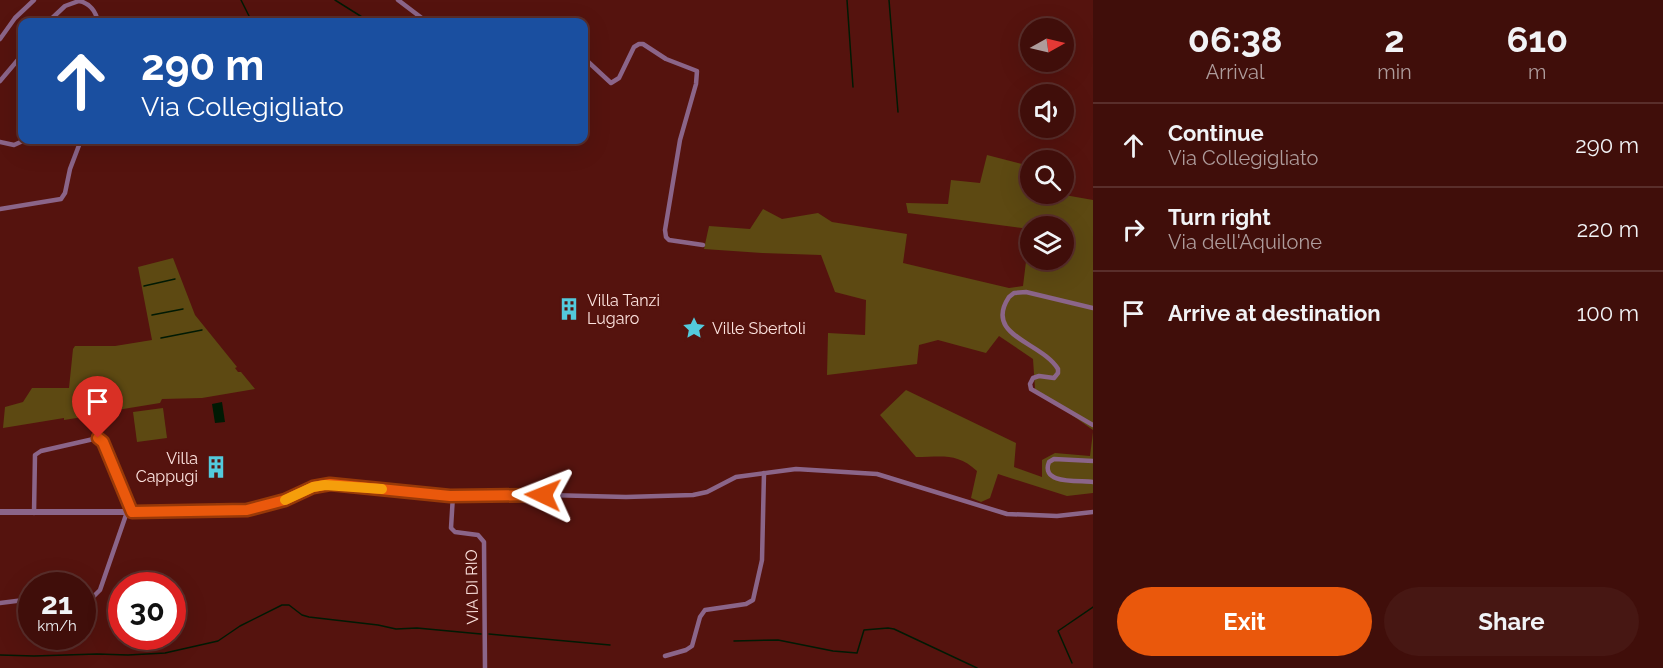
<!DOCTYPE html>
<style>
:root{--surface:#400e0a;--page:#471713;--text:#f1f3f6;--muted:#ae9c9c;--line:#592e2b;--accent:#ea580c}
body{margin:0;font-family:Raleway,sans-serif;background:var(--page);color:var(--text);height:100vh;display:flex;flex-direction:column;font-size:22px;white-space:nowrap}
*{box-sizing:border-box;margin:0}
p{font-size:20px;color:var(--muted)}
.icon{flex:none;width:33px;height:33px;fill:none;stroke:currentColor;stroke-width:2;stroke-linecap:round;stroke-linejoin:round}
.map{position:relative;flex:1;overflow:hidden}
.sheet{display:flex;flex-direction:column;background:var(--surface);width:570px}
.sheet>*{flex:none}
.top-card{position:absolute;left:18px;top:18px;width:570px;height:126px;border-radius:12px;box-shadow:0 6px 24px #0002,0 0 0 2px var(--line);background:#1a4fa0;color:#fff;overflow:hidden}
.needle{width:39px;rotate:82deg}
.controls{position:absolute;left:1020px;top:18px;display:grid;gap:12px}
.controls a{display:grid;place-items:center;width:54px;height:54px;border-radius:50%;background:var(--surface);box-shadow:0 6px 24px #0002,0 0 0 2px var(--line);font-size:30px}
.speed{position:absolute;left:18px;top:572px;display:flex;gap:12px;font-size:30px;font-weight:700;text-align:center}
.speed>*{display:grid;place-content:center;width:78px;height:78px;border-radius:50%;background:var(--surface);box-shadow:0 6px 24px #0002,0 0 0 2px var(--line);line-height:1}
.speed small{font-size:15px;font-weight:400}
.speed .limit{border:9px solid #d22;background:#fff;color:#111}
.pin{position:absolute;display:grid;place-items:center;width:51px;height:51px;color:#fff;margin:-62px -26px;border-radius:50% 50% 50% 0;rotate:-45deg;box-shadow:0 0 6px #0007}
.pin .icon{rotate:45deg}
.me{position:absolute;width:66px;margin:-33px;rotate:272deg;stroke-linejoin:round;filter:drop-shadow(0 0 4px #0008)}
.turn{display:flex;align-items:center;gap:21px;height:126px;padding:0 24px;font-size:27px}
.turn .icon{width:78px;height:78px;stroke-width:2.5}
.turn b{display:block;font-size:42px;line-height:51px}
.eta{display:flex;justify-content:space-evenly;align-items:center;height:102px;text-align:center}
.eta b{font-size:36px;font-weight:700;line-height:42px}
.primary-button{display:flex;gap:12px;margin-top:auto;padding:12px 24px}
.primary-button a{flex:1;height:69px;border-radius:36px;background:var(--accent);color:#fff;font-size:24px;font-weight:700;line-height:69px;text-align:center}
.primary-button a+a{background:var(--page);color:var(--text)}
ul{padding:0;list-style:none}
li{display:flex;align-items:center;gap:18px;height:84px;padding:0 24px;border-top:2px solid var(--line)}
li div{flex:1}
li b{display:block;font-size:22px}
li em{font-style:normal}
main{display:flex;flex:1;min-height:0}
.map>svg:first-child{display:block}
</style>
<main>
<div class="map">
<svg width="1093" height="668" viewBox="0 0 1093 668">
<rect width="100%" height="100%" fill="#55130e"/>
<g fill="#5d4912" fill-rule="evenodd">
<path d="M987 155 1030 166V194H1059L1093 200V430L1035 389 1033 359 999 336 986 353 938 340 919 345 917 364 827 375 828 333 865 335 866 300 835 292 821 255 762 253 704 249 709 226 750 229 763 209 782 219 818 213 832 222 907 234 903 263 1009 288 1023 286 1030 229 908 213 906 203 948 204 951 180 980 183ZM1030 226H1064V260H1030Z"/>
<path d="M173 258 195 315 237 367 235 368 238 372H241L255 389 202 398 162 399 160 403 117 410 116 405 102 407V414L64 420V418L3 428 5 407 23 402 32 388H69L73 349 75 346H115L152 340 138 267Z"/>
<path d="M906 390 1016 443 1014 467 1042 477V460L1055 453 1090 456 1093 432V493L1067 496 998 474 990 498 981 502 971 498 977 471C957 452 941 457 916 457L880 415Z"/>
<path d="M163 408 167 438 137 442 133 412Z"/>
</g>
<path fill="#001a04" d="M222 402 225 422 215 423 212 404Z"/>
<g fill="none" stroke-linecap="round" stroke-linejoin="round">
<g stroke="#001a04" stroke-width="1.5">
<path d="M241 0 252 22"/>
<path d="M335 0 370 22"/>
<path d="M847 0 853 87"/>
<path d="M889 0 898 112"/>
<path d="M144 286 175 279"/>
<path d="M152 315 183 309"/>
<path d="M161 338 202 330"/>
<path d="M489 634 610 645"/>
<path d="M734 641 778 640 833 651 857 653 864 630 888 628 894 629 977 668"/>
<path d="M0 655 34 656 97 654 128 655 165 653 218 641 240 626 282 605H289L302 615 309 617 378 625 396 629 417 628 481 634"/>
<path d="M1072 663 1058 631 1093 607"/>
</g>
<g stroke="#8b6589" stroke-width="4.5">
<path d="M398 0 427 22"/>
<path d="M48 22 65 6 79 1C90 3 96 12 98 22"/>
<path d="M0 39 15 18 34 0"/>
<path d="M584 58 611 83 619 78 634 47 639 44H643L666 59 697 71 696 84 680 140 665 230 666 237 669 240 703 245"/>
<path d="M0 81 22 55"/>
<path d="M0 142 14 145 25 140"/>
<path d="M0 209 61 199 65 193 70 169 81 140"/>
<path d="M1093 308 1026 292 1014 293 1009 297C983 336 1042 342 1058 369V373L1054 378 1039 376 1033 378 1030 384 1031 389 1093 425"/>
<path d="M1093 461 1054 459 1049 462C1040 485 1080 480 1093 482"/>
<path d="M453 495 451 528 455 532 478 535 484 542 485 668"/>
<path d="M34 513 35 455 41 451 98 438 103 442 132 512"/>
<path d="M82 598 93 597 100 590 127 512 247 510 278 502 313 487 325 485 450 496 508 494 626 497 693 495 707 492 736 477 796 469 877 474 1007 514 1057 516 1093 512"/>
<path d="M0 603 32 599"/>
<path d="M665 656 686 650 692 646 700 617 705 610 746 604 753 600 762 560 764 473"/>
</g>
<path stroke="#8b6589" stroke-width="6" d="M0 512H127"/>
</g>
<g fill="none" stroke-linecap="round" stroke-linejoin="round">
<g stroke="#983908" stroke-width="15">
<path id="route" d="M98 438 103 442 132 512 247 510 285 500 313 487 330 484 450 496 543 495"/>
</g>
<use href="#route" stroke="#ea580c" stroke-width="10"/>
<path stroke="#f59e0b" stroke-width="10" d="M285 500 313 487 325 485 382 489"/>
</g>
<defs>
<g id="building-bare" transform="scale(1.8)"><path d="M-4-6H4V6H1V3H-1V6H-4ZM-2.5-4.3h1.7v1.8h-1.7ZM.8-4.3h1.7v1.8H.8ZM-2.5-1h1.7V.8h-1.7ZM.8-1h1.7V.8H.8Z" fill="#53cadc" stroke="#55130e" stroke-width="2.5" paint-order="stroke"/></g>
<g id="sight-bare" transform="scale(1.8)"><path d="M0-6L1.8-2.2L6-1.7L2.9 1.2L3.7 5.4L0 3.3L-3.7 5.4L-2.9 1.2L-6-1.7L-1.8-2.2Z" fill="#53cadc" stroke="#55130e" stroke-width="2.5" paint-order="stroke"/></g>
</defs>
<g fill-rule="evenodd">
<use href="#building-bare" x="569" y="309"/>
<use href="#sight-bare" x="694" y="328"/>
<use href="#building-bare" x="216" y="467"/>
</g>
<g text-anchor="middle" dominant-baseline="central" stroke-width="4.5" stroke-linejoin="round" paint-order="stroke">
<g font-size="16" fill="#fde3df" stroke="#55130e" text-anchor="start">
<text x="587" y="300">Villa Tanzi<tspan x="587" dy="18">Lugaro</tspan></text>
<text x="712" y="328">Ville Sbertoli</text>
<text x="198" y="458" text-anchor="end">Villa<tspan x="198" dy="18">Cappugi</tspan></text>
</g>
<g font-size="16" fill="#fde3df" stroke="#55130e">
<text transform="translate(472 587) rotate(-91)">VIA DI RIO</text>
</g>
</g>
</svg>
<div class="controls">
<a><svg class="needle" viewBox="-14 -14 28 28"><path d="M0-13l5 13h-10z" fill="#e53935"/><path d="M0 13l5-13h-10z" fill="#ae9c9c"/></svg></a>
<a><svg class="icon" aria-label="sound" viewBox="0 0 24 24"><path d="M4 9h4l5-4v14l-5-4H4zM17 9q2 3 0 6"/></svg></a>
<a><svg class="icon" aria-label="search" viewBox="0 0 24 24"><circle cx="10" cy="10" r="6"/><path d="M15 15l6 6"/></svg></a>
<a><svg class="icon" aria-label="layers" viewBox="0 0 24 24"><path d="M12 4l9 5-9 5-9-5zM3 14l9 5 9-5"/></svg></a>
</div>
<div class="speed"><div>21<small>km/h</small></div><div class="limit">30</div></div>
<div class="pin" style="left:98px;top:438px;background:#d93025"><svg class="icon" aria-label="arrive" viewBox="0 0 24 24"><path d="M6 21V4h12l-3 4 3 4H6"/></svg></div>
<svg class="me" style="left:543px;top:495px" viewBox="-20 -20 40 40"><path d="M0-17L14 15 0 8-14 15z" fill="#ea580c" stroke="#fff" stroke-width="4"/></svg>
<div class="top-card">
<div class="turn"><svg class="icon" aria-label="ahead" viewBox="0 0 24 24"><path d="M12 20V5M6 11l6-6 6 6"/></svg><div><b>290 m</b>Via Collegigliato</div></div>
</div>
</div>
<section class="sheet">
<div class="eta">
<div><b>06:38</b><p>Arrival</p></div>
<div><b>2</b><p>min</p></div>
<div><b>610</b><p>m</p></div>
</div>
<ul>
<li><svg class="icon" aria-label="ahead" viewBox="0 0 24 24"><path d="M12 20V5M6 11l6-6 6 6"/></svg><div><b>Continue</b><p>Via Collegigliato</p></div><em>290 m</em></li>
<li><svg class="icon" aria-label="right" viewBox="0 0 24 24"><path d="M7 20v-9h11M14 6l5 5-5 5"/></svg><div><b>Turn right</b><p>Via dell'Aquilone</p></div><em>220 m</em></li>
<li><svg class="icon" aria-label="arrive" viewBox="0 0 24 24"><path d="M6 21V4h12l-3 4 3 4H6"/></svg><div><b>Arrive at destination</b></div><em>100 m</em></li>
</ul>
<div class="primary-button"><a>Exit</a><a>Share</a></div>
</section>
</main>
